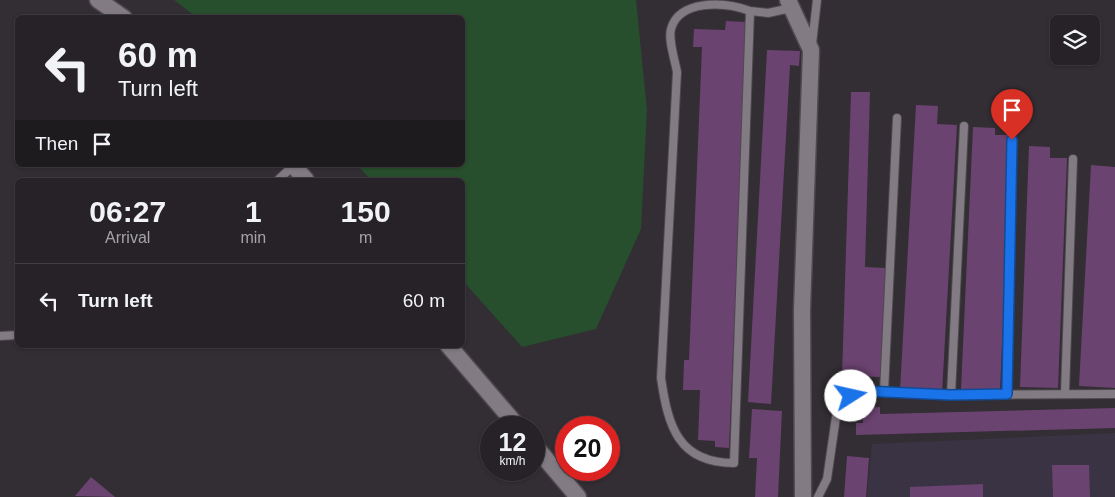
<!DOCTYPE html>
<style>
:root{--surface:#262227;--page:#322f33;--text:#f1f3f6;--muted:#a4a4a7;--line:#423f44}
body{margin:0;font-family:Arial,sans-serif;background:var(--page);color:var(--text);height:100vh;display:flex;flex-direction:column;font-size:19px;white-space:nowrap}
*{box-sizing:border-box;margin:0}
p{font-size:16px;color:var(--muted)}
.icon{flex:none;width:28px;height:28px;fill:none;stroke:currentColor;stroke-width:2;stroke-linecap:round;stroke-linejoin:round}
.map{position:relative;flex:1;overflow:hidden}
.details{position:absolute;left:15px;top:178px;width:450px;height:170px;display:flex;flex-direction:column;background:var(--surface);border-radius:8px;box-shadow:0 1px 4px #0004,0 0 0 1px var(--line)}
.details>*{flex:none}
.banner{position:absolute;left:15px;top:15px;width:450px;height:152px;border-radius:8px;box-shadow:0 1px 4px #0004,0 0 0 1px var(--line);background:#262227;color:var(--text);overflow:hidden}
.buttons{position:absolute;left:1050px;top:15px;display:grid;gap:10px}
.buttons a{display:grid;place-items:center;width:50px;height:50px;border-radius:8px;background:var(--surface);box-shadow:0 1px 4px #0004,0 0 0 1px var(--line);font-size:25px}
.speed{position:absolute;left:480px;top:416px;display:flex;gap:10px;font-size:25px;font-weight:700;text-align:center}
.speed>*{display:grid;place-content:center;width:65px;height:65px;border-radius:50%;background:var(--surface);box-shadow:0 1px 4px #0004,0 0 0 1px var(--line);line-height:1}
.speed small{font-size:12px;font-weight:400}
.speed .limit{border:8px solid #d22;background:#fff;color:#111}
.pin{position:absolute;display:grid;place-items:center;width:42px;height:42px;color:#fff;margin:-51px -21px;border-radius:50% 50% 50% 0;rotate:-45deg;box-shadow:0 0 5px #0007}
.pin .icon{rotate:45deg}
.me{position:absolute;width:55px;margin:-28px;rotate:80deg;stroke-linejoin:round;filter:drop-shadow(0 0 4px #0008)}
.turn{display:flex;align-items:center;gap:18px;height:105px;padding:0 20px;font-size:22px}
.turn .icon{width:65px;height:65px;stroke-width:2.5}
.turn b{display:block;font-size:35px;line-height:42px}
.then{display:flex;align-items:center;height:48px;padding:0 20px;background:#0003;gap:10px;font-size:19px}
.eta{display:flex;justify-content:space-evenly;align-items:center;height:85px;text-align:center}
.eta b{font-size:30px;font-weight:600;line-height:35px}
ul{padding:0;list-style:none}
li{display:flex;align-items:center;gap:15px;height:75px;padding:0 20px;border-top:1px solid var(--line)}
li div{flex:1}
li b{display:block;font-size:19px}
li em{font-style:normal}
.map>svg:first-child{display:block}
</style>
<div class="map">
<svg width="1115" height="497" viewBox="0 0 1115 497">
<rect width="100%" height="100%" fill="#332d34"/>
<path fill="#3a3344" d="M1115 433V497H867L872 444Z"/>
<path fill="#274e2d" d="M174 0H636L647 110 641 229 596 329 522 347 463 281 462 180H371L357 165H462V18L196 17Z"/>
<g fill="#6b4370">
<path d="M726 21 747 22 729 448 715 447V441L698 440 700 390H683L684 360H689L702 47H693L694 29 725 30Z"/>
<path d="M767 50 800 51 799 66 790 65 771 404 748 402Z"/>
<path d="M851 92H870L865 267 886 268 883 377 842 376Z"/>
<path d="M916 105 938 106 937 124 957 125 942 393 900 390Z"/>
<path d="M973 127 995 128V135H1011L1000 391 961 389Z"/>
<path d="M1029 146 1050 147V158H1067L1058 388 1020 387Z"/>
<path d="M1091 165 1115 167V388L1079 386Z"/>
<path d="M880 407V414L1115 408V428L856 435V423H863V408Z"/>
<path d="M752 409 782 411 778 497H755L757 458H749Z"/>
<path d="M847 456 869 458 866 497H844Z"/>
<path d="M1052 465H1089L1090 497H1053Z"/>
<path d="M91 477 115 497 75 496Z"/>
<path d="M983 484V497H910V487Z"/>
</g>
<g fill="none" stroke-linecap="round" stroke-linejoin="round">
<g stroke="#4e494e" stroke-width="10">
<g id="lane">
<path d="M750 11C723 1 679 0 671 29 668 40 675 60 677 72L661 378C668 426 678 463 734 463L750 11 768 13 791 8"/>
<path d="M812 44 817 0"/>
<path d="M278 180 294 165"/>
<path d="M0 336 18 335"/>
<path d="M884 392 897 118"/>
<path d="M1065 393 1073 159"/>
<path d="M1007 394 1012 140"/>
<path d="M951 395 964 126"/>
<path d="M818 497 827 479 836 417 841 405 851 395 865 391 951 395 1115 394"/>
</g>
</g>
<g stroke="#4e494e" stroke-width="19">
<g id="street">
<path d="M98 0 124 18"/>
<path d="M788 0 811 50 802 310 803 497"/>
<path d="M293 165 306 180"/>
<path d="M448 345 519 428"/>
<path d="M534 445 578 497"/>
</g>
</g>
<use href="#lane" stroke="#827b83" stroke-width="8"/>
<use href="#street" stroke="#827b83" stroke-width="16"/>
</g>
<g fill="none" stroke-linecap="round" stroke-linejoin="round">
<g stroke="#114b97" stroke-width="12">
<path id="route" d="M851 396 865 391 951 395 1007 394 1012 140"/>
</g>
<use href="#route" stroke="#1a73e8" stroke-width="9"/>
</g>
</svg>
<div class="buttons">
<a><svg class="icon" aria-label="layers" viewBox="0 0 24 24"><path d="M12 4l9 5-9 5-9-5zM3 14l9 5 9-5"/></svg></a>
</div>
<div class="speed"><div>12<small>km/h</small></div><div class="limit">20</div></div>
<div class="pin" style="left:1012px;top:140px;background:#d93025"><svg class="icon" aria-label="arrive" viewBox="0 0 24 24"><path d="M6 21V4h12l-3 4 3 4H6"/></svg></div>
<svg class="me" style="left:851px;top:396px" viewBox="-20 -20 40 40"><circle r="19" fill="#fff"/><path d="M0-13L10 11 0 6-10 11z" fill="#1a73e8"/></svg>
<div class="banner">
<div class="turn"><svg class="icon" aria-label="left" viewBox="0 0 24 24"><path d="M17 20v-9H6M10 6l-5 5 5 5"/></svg><div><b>60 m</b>Turn left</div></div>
<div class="then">Then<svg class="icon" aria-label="arrive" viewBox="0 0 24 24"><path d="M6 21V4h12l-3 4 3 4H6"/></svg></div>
</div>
<section class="details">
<div class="eta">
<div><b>06:27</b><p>Arrival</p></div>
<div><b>1</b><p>min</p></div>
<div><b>150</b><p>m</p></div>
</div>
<ul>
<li><svg class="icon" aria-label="left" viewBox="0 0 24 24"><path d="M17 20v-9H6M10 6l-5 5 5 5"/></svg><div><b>Turn left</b></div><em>60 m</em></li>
</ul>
</section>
</div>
